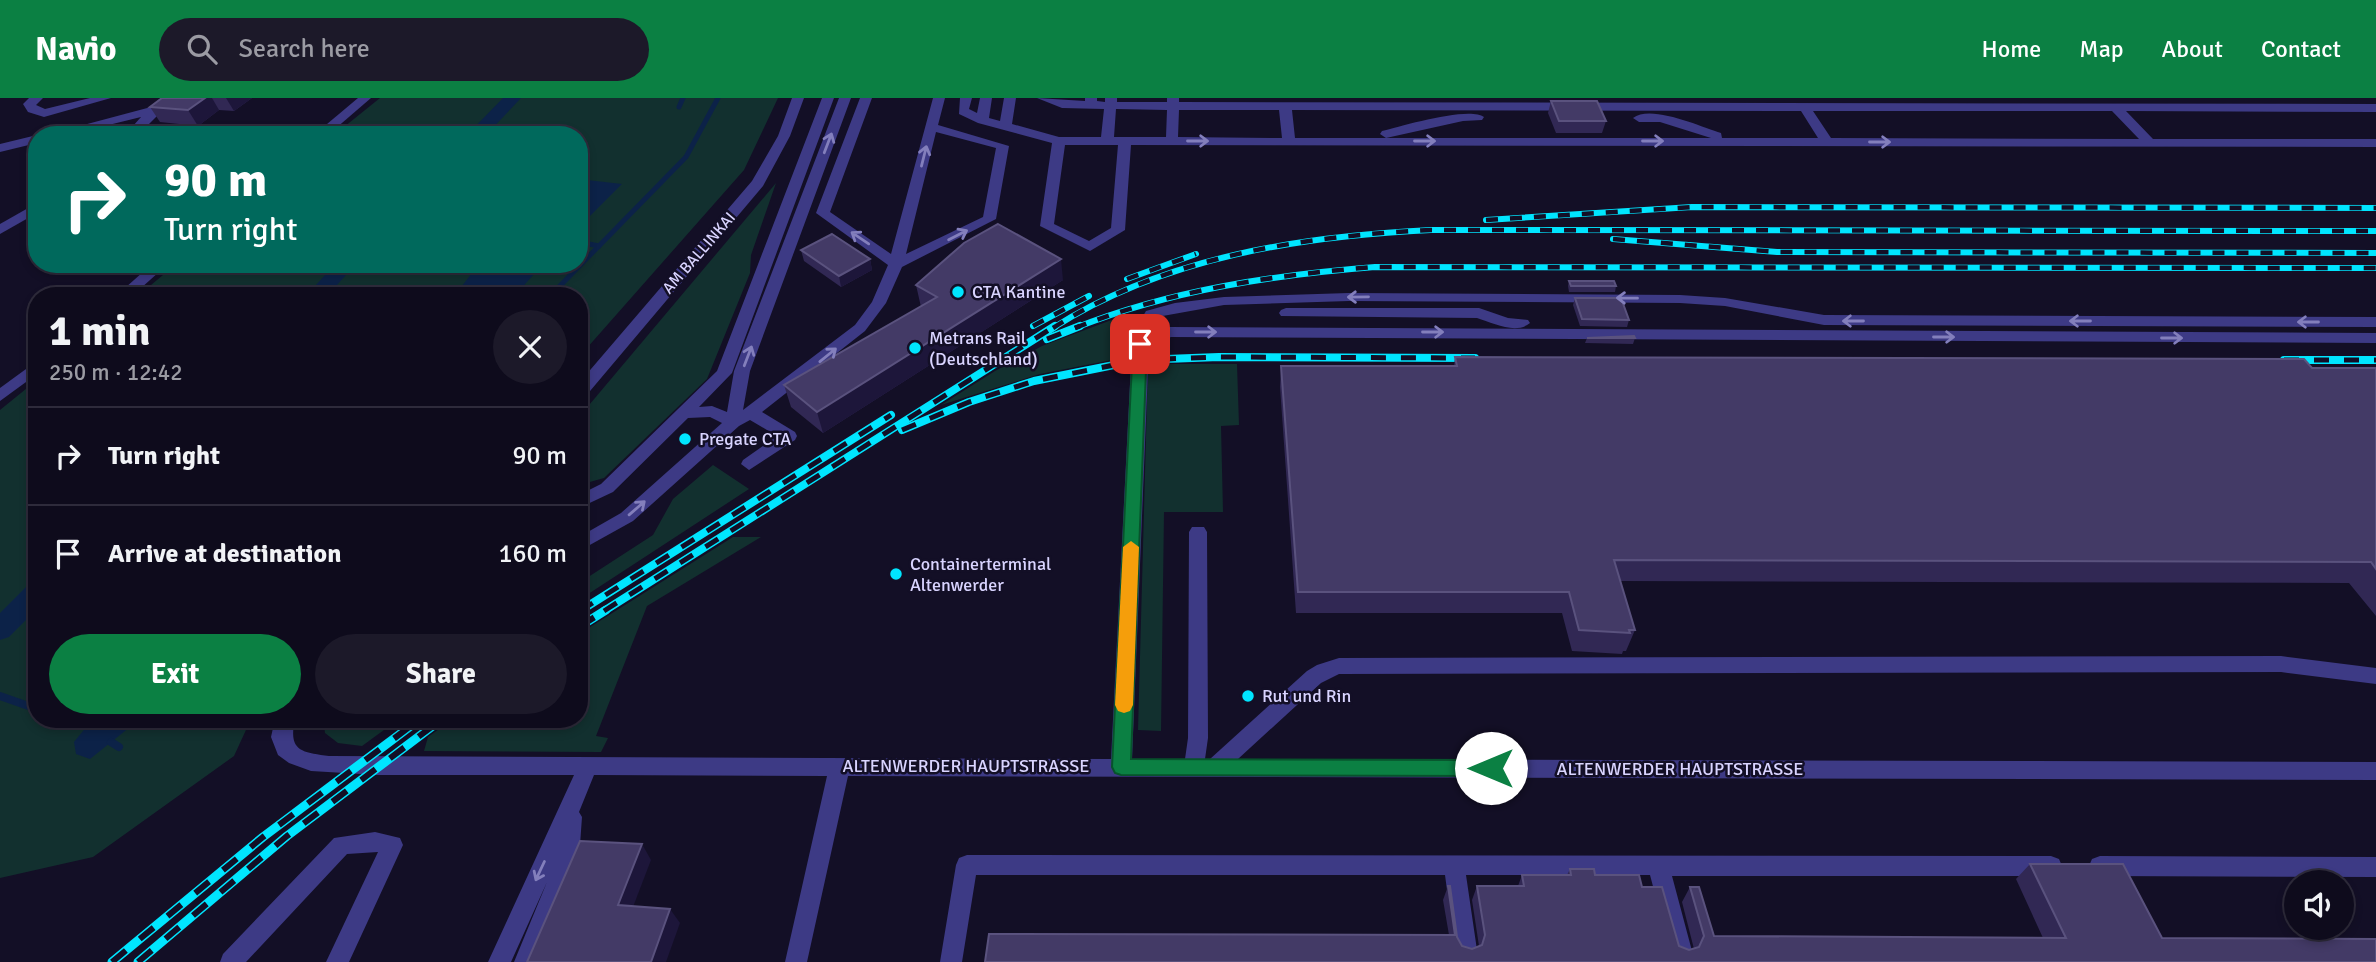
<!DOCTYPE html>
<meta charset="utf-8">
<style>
:root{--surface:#0e0b1c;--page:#1c1929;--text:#f1f3f6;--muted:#9b9ba3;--line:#2e2b3b;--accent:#0b8043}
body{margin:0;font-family:Signika,sans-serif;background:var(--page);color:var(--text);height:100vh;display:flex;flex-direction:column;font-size:26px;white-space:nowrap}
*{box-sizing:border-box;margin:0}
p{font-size:23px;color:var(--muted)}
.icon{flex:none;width:38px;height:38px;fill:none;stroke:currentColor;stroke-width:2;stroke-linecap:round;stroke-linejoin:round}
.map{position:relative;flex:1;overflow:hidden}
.panel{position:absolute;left:28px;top:189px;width:560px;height:441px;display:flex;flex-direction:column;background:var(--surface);border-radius:28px;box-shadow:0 4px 10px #0003,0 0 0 2px var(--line)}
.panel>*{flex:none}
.hud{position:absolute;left:28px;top:28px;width:560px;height:147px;border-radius:28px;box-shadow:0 4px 10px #0003,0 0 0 2px var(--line);background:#00695c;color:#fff;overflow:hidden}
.fabs{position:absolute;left:2284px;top:772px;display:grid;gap:14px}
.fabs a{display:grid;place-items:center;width:70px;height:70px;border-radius:50%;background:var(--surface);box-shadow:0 4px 10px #0003,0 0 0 2px var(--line);font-size:35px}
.pin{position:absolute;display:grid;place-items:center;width:60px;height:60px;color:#fff;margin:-30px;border-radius:14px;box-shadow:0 4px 10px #0006}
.me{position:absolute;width:77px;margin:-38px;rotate:270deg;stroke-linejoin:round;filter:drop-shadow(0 0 5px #0008)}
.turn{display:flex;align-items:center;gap:24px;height:147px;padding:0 21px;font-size:32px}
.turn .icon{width:91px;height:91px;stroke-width:2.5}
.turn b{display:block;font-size:49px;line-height:60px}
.round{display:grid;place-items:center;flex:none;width:74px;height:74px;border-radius:37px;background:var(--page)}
.headline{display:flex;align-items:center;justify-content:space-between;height:119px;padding:0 21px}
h1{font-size:42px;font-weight:700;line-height:52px}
.button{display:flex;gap:14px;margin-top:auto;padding:14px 21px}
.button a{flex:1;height:80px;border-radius:42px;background:var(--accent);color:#fff;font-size:28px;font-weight:700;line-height:80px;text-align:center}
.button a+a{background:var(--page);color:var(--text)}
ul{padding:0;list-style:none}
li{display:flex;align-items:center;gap:21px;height:98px;padding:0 21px;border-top:2px solid var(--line)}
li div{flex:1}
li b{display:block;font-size:26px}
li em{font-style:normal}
header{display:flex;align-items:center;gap:42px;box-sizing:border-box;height:98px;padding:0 35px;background:var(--accent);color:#fff}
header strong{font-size:33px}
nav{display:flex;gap:38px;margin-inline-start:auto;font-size:24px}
.search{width:490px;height:63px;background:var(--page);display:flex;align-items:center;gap:18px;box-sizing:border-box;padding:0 24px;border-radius:38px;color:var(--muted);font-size:26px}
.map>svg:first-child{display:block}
</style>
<header>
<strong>Navio</strong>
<div class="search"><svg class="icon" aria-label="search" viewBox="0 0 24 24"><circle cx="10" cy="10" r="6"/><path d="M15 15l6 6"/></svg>Search here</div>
<nav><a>Home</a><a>Map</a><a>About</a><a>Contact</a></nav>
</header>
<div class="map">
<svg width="2376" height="864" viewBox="0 0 2376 864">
<rect width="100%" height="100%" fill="#130f26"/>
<g fill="#12302f">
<path d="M380 0H778L744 72 579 259V198H138L176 166H579V37H334Z"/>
<path d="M776 85 751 157 750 175 707 281 604 380 579 387V319Z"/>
<path d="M1125 217 1122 260 1040 276 941 307 995 273 1042 248Z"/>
<path d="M1148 266H1237L1239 327 1221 328 1223 414H1164L1161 633 1138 632Z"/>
<path d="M37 282V621H251L234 658 93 759 0 780V312Z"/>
<path d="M713 367 749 391 579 502V485L653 437 673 401Z"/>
<path d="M733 439H761L647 508 596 638 608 640 601 654 424 653 428 639 453 621H579V536Z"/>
<path d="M328 621H399L362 648 338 645 325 635 324 627Z"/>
</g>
<g fill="#0c2248">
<path d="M587 82 622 86 579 129V86Z"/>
<path d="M486 166H543L518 194 462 188 475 171Z"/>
<path d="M99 621H132L135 625 90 661 76 656 74 644 87 628Z"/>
</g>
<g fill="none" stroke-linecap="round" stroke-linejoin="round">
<g stroke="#0c2248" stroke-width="5">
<path d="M679 9 683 0"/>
<path d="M579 144 599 148"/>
<path d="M550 198 686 59 718 0"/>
</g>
<g stroke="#0c2248" stroke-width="8">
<path d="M0 598 37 611"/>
<path d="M67 621 87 628"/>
<path d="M111 644 119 649"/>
</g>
<g fill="#0c2248" fill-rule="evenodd">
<path d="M503 0H521L486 37H467Z"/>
<path d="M335 166H356L327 198H306Z"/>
<path d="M37 484V511L9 539 0 542V515L28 487Z"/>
</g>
<g fill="#3d3a85" fill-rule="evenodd">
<path d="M29 0H43L36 7 45 11 90 0H111L44 19 28 14 23 6Z"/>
<path d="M162 0H175L138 37H125L141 19 68 37H46L151 9Z"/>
<path d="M358 0H371L328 37H314Z"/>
<path d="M792 0H804L790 38 763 88 585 299 579 300V285L752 83 778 38Z"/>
<path d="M822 0H834L732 275 699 309 712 308 727 314 734 273 839 0H851L750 273 743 312 855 227 872 204 888 167 816 115 860 0H872L830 114 891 156 933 0H945L938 27 1009 48 996 121 902 169 886 205 865 233 762 314 795 334 797 338 795 342 749 372 741 366 743 362 777 338 750 322 739 328 633 423 579 453V439L621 415 722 325 710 319 688 320 613 394 579 410V397L601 386 717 273ZM936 34 996 50 983 119 906 156Z"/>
<path d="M960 0H972L969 11 977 15 980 0H992L989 20 1000 23 1004 0H1016L1012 26 1059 39H1101L1104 11 1062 10 1037 0 1085 3V0H1097V3L1105 4V0H1117V4H1167V0H1179V4L2376 6V14L2126 13 2153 41H2376V49L1131 47 1125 132 1090 153 1040 128 1052 45 978 25 959 16ZM1116 11 1167 12 1166 39H1114ZM1179 12H1279L1282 40 1178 39ZM1292 12 1801 13 1818 40H1722L1721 35C1701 29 1651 6 1633 20L1639 24H1660L1711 40H1386L1463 23 1482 22 1484 19C1469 8 1402 28 1382 33L1380 36 1386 40H1295ZM1813 13H2112L2139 41 1831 40ZM1065 47H1118L1111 130 1089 143 1054 126Z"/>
<path d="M37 37V45L0 54V46Z"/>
<path d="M37 105V115L0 136V126Z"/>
<path d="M152 166H168L132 198H116Z"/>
<path d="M1349 195 1680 197 1725 200 1824 217 2376 219V229L1824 227 1725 208 1680 205 1349 203 1224 207 1157 219 1147 234 1149 237 1169 229 2376 235V245L1171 239 1149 248 1132 661H1185L1188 640 1189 434 1192 429H1204L1207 434 1208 640 1205 661H1210L1307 573 1317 567 1339 560 2281 558 2376 570V586L2281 574 1339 576 1321 585 1238 661 2376 664V682L848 678 807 864H785L827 678 594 677 579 714 582 719 579 761 536 864H514L547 784 511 864H488L574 677H378L311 673 289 665 278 657 271 639 275 621H295C288 653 301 654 329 658L1111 661 1132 246 1138 233 1136 230 1146 213 1175 205 1224 199Z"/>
<path d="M1286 210H1479L1508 220 1528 222 1530 225C1516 237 1493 225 1477 220L1281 218 1279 215 1281 212Z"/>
<path d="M37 263V276L0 303V290Z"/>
<path d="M375 734 400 740 403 747 349 864H326L378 754 347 756 246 864H220L223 856 334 740Z"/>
<path d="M967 757 2051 758 2059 761 2062 768 2059 775 2051 778H1672L1692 853 1689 861 1681 864 1673 861 1670 853 1650 777H1466L1477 852 1474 860 1466 863 1458 860 1455 852 1445 777H976L962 864H940L956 767 959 760Z"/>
<path d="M2100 758 2376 759V779L2100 778 2092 775 2089 768 2092 761Z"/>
</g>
<g stroke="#00e5ff" stroke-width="6">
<g id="rail-far2">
<path d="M1486 122 1692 109 2376 110"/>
<path d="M1613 141 1777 154 2376 155"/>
<path d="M1127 181 1196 156"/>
<path d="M1033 228 1089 198"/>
<path d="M1053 230C1164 159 1302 138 1431 132L2376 133"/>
<path d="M1075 230C1171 192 1273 177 1375 169L2376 170"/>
</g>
</g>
<g stroke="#00e5ff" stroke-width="8">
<g id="rail-far1">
<path d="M1047 241 1080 228"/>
<path d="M2284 262H2376"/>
<path d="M902 332 969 304 1034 283 1139 262 1219 259 1475 260"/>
<path d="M580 513 891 317"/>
<path d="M604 513 1055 228"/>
</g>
</g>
<g stroke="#00e5ff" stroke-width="9">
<g id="rail">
<path d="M579 514 583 512"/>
<path d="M579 529 606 512"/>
<path d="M112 864 263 739 420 621"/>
<path d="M138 864 287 738 442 621"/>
</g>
</g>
<use href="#rail-far2" stroke="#130f26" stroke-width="4.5" stroke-dasharray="12" stroke-linecap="butt"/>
<use href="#rail-far1" stroke="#130f26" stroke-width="5" stroke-dasharray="15" stroke-linecap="butt"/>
<use href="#rail" stroke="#130f26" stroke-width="6" stroke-dasharray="18" stroke-linecap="butt"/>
</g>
<g fill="#312854">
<path d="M162 0H252L234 13 219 12 198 28 160 24 150 9Z"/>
<path d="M1551 3 1606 23 1602 35H1556L1548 15Z"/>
<path d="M801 152 870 161 872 172 841 189 804 163Z"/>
<path d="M1063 182 823 335 791 309 784 287 921 209 916 187Z"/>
<path d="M1569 183 1616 188 1615 194H1569L1568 188Z"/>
<path d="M1575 200 1629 222 1627 229 1580 228 1573 207Z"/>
<path d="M1587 240H1635L1633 246 1585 245Z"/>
<path d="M1455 259 2376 270V518L2349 485 1620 483 1635 532 1626 553H1623L1622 556 1572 553 1562 515H1296L1280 289 1281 268H1454Z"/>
<path d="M2030 766H2123L2162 840 2376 841V864H985L989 836 1449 837 1443 802 1448 788H1450L1457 839 1462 848 1472 851 1479 848 1472 802 1477 788H1518L1522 777H1567L1570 771H1594L1595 777H1639L1642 789H1662L1679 848 1689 852 1694 851 1682 804 1690 789H1699L1714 838 2043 840 2016 781Z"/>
</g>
<g fill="#1d163a">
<path d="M205 0H212L219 12 198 28 188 12Z"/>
<path d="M226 0H252L234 13Z"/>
<path d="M870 161 872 172 841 189 839 178Z"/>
<path d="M1061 161 1063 182 823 335 817 314Z"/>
<path d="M642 746 651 762 628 822 618 807Z"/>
<path d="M670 811 680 825 666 864H651Z"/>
</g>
<g fill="#433a66" stroke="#5a527e" stroke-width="2">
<path d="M162 0H205L188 12 150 9Z"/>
<path d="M1551 3H1597L1606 23H1559Z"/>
<path d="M998 126 1061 161 817 314 784 287 937 199 916 187 964 145Z"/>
<path d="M832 136 870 161 839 178 801 152Z"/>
<path d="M1569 183H1614L1616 188H1571Z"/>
<path d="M1575 200H1621L1629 222 1582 221Z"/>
<path d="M1634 238 1635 240H1587Z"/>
<path d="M1455 259 2304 261 2312 270H2376V471L2371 464 1614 462 1635 532H1629L1630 535 1579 532 1569 494H1298L1281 268H1457Z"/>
<path d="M580 743 642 746 618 807 670 811 651 864H527Z"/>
<path d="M2030 766H2123L2162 840 2376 841V864H985L989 836 1455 837 1448 788H1450L1457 839 1462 848 1472 851 1482 847 1485 837 1477 788H1524L1522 777H1571L1570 771H1594L1595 777H1639L1642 789H1662L1679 848 1689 852 1699 849 1704 838 1690 789H1699L1714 838 2066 840Z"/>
</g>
<defs><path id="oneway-shaft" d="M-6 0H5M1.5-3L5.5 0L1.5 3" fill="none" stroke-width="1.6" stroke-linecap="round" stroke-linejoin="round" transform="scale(1.75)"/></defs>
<g stroke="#837fbc">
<use href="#oneway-shaft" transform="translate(1198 43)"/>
<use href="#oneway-shaft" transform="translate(1425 43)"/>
<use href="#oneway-shaft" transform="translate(1653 43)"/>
<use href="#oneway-shaft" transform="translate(1880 44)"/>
<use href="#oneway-shaft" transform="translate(828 45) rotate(-69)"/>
<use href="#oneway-shaft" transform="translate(924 58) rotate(-76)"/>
<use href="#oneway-shaft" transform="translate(958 137) rotate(-27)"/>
<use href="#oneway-shaft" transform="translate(860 140) rotate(-146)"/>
<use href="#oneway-shaft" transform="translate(1358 199) rotate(179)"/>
<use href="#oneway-shaft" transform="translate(1627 200) rotate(-179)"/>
<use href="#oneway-shaft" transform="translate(1853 223) rotate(-180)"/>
<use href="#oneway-shaft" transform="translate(2080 223) rotate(-180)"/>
<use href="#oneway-shaft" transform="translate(2308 224) rotate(-180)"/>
<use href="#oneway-shaft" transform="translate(1206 234)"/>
<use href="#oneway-shaft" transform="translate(1433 234)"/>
<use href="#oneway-shaft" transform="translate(1944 239)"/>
<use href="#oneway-shaft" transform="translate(2172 240)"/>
<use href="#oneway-shaft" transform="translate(828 257) rotate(-39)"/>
<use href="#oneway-shaft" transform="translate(748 258) rotate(-69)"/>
<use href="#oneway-shaft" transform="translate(637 410) rotate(-41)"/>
<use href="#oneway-shaft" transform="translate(540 773) rotate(115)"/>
</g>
<path fill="#0b8043" stroke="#07532c" stroke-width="2" d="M1140 242 1147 246 1131 661 1491 662 1498 665 1501 670 1498 676 1491 678 1121 677 1115 675 1112 669 1133 246Z"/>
<path fill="#f59e0b" d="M1131 443 1139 449 1133 607 1130 613 1124 615 1118 613 1115 607 1123 449Z"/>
<g fill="#00e5ff" stroke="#130f26" stroke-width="2.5">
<circle cx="958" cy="194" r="7"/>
<circle cx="915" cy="250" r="7"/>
<circle cx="685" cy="341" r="7"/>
<circle cx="896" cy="476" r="7"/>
<circle cx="1248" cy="598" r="7"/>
</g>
<g text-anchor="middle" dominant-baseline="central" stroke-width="5" stroke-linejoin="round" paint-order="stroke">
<g font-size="16" fill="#d9d4ff" stroke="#130f26">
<text transform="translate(699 155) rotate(-49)">AM BALLINKAI</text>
</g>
<g font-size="18" fill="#d9d4ff" stroke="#130f26" text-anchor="start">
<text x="972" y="194">CTA Kantine</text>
<text x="929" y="240">Metrans Rail<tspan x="929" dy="21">(Deutschland)</tspan></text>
<text x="699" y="341">Pregate CTA</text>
<text x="910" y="466">Containerterminal<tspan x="910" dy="21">Altenwerder</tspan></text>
<text x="1262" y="598">Rut und Rin</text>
</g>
<g font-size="18" fill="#d9d4ff" stroke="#130f26">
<text x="966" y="668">ALTENWERDER HAUPTSTRASSE</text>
<text x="1680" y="671">ALTENWERDER HAUPTSTRASSE</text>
</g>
</g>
</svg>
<div class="fabs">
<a><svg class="icon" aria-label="sound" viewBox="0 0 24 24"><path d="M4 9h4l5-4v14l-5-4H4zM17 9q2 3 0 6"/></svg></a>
</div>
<div class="pin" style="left:1140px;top:246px;background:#d93025"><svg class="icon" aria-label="arrive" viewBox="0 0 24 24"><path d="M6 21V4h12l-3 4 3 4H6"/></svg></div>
<svg class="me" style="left:1491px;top:670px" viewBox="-20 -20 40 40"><circle r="19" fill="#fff"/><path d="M0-13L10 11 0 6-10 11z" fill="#0b8043"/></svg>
<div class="hud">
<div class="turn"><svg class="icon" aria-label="right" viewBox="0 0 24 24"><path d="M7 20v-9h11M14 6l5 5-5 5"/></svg><div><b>90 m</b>Turn right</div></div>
</div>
<section class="panel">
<div class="headline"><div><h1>1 min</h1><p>250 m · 12:42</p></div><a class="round"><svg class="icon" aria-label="close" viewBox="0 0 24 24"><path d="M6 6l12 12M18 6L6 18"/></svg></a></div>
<ul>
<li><svg class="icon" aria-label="right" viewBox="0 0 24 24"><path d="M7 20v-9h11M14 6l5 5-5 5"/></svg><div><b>Turn right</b></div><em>90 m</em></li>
<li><svg class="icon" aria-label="arrive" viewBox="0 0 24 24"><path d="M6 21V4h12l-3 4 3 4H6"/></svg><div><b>Arrive at destination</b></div><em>160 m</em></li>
</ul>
<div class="button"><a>Exit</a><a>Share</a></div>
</section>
</div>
